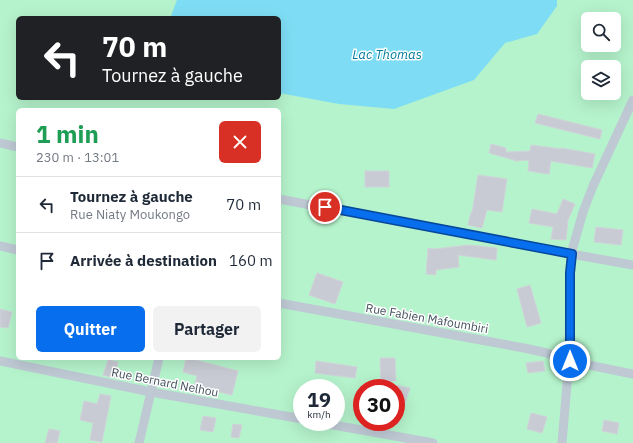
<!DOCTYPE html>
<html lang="fr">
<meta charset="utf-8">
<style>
:root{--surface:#fff;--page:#f2f2f3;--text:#1f2937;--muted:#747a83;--line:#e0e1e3;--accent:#076eee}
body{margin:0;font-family:"IBM Plex Sans",sans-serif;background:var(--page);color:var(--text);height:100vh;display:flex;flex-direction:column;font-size:15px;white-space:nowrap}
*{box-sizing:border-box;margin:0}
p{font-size:13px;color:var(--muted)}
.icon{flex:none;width:22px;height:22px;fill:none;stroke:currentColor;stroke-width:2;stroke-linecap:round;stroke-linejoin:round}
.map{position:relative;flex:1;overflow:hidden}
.panel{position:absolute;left:16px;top:108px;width:265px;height:252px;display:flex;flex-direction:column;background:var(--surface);border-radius:6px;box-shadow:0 4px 16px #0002}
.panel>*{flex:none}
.top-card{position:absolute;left:16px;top:16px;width:265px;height:84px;border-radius:6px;box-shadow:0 4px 16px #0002;background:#202124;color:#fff;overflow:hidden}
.buttons{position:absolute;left:581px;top:12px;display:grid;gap:8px}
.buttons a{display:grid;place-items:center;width:40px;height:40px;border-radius:6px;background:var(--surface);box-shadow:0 4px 16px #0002;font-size:20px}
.speed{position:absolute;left:293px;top:379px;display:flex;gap:8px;font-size:20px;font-weight:700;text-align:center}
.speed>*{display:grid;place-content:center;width:52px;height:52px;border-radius:50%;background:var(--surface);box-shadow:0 4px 16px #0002;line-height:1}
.speed small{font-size:10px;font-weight:400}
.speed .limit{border:6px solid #d22;background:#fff;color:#111}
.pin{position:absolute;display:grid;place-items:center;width:34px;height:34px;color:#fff;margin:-17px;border:2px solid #fff;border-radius:50%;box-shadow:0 1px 4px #0007}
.me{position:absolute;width:44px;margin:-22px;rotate:0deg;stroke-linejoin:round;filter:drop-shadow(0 0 3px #0008)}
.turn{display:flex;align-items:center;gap:14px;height:84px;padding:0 20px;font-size:18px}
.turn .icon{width:52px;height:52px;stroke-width:2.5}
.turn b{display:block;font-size:28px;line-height:34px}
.round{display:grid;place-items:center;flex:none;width:42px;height:42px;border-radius:6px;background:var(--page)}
.headline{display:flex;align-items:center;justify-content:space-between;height:68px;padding:0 20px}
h1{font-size:24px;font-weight:700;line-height:30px;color:#1e9e55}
.action{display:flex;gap:8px;margin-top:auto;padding:8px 20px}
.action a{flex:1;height:46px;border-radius:6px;background:var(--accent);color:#fff;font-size:16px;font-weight:700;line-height:46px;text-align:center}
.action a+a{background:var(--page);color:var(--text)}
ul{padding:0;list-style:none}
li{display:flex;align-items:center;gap:12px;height:56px;padding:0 20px;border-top:1px solid var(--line)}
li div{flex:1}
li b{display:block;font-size:15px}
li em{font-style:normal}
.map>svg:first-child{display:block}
</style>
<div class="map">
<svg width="633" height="443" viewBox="0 0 633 443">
<rect width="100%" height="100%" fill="#f0ecec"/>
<path fill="#b5f3cc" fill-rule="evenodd" d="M0 0H633V443H0ZM18 18H279V98H18ZM588 19H614V45H588ZM588 67H614V93H588ZM18 110H279V358H18ZM302 388H336V422H302ZM362 388H396V422H362Z"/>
<path fill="#7eddf4" d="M177 0H557V6L537 34 505 43 474 80 394 109 339 104 279 93V18H175L171 16Z"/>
<g fill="#c8cbd3" stroke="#d0d3d9">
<path d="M538 114 602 130 600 139 535 123Z"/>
<path d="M491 144 506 148V152L530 151 531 145 561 149V148L595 154 592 168 551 161 549 174 528 171 529 160 514 161V160L489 153Z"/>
<rect x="365" y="171" width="24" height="16"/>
<path d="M478 175 507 179 502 212 487 210 482 228 468 225 471 212 472 213Z"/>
<path d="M563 199 575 204 568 220 566 240 551 239 553 227 529 223 532 209 557 214Z"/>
<path d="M596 227 623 230 621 245 594 242Z"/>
<path d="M469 245 497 248 496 260 458 255 459 267 436 270V275L426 274 428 248 434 249Z"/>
<path d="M317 273 343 282 335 304 309 295Z"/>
<path d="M530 285 541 323 527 327 517 289Z"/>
<path d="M0 309 12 312 8 328 0 327Z"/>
<path d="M186 358H196V360L238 371 232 395 210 390 209 394 193 390 197 376 183 372Z"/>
<path d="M380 358H395L396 381 381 382Z"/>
<path d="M108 360 118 362 114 378 103 375Z"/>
<path d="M316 361 357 367 355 378 315 373Z"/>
<path d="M543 361 545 371 528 373 526 363Z"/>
<path d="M396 385 410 388 398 424H396Z"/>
<path d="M100 394 111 396 102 442 90 440 93 423 80 420 84 401 97 404Z"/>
<path d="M531 413 547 417 542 433 527 429Z"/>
<path d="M203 416 216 418 213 432 200 430Z"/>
<path d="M604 420 619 423 617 434 602 431Z"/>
<path d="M233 424 242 425 239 438 231 437Z"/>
<path d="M49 429 60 431 57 443H45Z"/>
</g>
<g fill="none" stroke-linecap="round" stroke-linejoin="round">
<g stroke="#bec9d4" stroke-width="9">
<path d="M0 143 18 147"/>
<path d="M279 199 571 254 633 265"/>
<path d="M0 246 18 250"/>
<path d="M279 303 524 348 547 353 569 361 633 374"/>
<path d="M0 361 151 392 302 419"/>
<path d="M317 422 433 443"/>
<path d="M139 443 159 358"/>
<path d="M562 443 569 361 570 273 571 254 583 212 593 186 633 100"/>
</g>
</g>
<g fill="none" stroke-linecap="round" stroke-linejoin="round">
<g stroke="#05489b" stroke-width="10">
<path id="route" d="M325 207 572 254 570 273V361"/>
</g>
<use href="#route" stroke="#076eee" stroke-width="7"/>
</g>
<g text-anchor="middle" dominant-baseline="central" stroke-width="3" stroke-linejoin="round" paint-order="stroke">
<g font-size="12" fill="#43505c" stroke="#fff">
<text transform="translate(427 318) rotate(10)">Rue Fabien Mafoumbiri</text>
<text transform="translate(165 382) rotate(11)">Rue Bernard Nelhou</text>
</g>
<g font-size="13" font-style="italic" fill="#037b9a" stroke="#fff">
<text x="387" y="54">Lac Thomas</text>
</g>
</g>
</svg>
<div class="buttons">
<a><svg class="icon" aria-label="search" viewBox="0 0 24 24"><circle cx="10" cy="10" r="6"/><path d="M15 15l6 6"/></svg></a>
<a><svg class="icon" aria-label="layers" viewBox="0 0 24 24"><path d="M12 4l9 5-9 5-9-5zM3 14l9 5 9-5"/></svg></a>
</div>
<div class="speed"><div>19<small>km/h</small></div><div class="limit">30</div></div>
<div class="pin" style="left:325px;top:207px;background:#d93025"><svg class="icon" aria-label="arrive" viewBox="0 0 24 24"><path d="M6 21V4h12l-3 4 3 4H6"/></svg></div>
<svg class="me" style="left:570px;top:361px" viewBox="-20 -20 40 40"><circle r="17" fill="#076eee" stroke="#fff" stroke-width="3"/><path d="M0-11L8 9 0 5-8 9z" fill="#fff"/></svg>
<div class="top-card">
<div class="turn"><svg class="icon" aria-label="left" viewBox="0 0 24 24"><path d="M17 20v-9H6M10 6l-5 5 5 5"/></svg><div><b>70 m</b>Tournez à gauche</div></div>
</div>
<section class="panel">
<div class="headline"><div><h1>1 min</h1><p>230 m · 13:01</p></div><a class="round" style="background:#d93025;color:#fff"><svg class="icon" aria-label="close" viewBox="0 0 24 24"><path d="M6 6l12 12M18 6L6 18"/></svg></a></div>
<ul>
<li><svg class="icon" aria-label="left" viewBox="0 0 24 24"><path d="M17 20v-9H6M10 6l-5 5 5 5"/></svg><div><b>Tournez à gauche</b><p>Rue Niaty Moukongo</p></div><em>70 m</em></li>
<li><svg class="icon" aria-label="arrive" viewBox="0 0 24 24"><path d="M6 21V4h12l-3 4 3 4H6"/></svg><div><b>Arrivée à destination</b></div><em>160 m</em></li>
</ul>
<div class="action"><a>Quitter</a><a>Partager</a></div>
</section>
</div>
